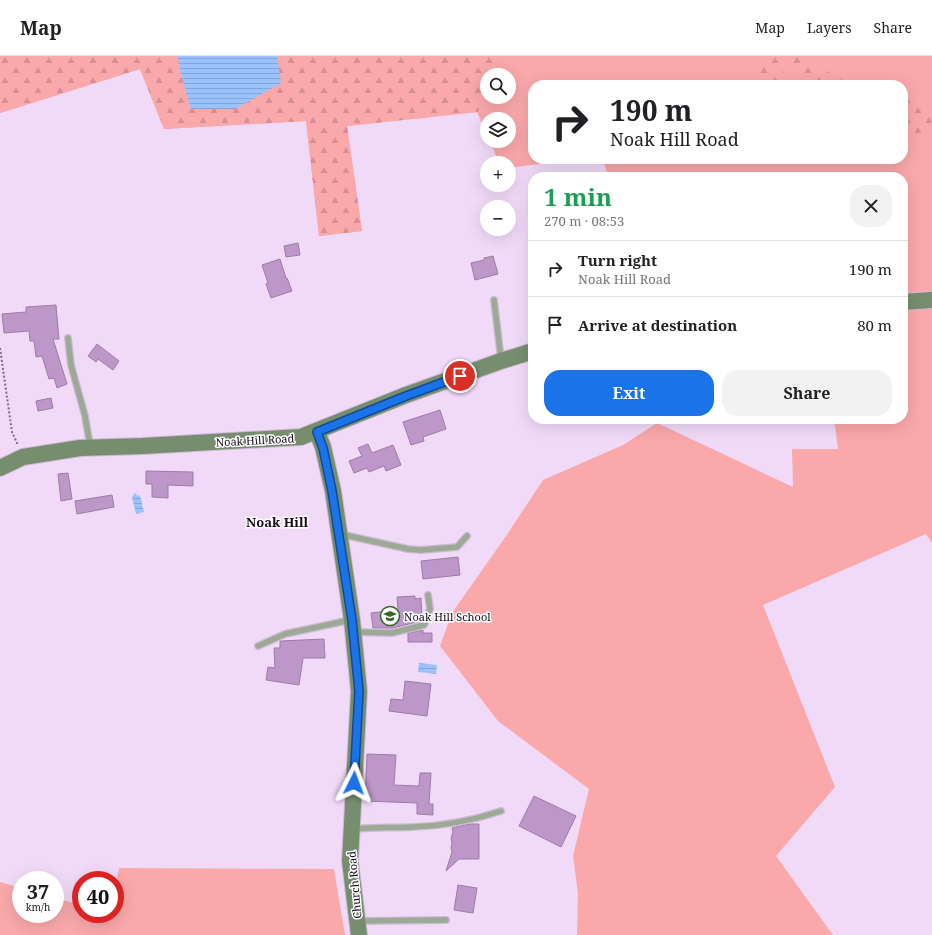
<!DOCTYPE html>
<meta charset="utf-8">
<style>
:root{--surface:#fff;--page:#f2f2f2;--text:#202124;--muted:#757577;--line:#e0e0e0;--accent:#1a73e8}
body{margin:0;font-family:"Noto Serif",serif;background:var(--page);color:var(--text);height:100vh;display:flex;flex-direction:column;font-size:15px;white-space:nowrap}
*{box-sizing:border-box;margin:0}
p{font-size:13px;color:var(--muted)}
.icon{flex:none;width:22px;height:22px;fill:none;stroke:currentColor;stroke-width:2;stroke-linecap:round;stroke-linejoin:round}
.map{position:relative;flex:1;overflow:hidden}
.side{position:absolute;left:528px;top:116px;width:380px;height:252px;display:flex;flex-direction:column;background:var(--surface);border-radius:16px;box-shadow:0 4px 16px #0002}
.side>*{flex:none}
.hud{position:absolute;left:528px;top:24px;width:380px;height:84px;border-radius:16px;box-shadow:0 4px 16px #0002;background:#fff;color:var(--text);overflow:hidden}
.controls{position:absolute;left:480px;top:12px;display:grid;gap:8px}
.controls a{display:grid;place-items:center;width:36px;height:36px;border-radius:50%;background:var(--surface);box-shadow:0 4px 16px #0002;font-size:20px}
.speed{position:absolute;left:12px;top:815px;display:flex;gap:8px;font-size:20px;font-weight:700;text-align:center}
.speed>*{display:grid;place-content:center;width:52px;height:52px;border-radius:50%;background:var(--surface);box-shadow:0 4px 16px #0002;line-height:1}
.speed small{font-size:10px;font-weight:400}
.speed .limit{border:6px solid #d22;background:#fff;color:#111}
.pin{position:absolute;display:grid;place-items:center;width:34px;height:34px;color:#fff;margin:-17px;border:2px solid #fff;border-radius:50%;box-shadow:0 1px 4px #0007}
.me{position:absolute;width:44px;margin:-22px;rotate:3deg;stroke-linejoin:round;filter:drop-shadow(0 0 3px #0008)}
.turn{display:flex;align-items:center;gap:14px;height:84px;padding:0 16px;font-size:18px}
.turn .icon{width:52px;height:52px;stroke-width:2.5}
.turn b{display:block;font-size:28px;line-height:34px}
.round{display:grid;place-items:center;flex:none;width:42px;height:42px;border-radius:16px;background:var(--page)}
.overview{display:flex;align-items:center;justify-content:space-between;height:68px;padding:0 16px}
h1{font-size:24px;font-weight:700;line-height:30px;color:#1e9e55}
.action{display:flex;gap:8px;margin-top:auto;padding:8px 16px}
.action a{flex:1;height:46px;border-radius:16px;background:var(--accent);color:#fff;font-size:16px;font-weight:700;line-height:46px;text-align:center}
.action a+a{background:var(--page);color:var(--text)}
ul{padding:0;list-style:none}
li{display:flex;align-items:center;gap:12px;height:56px;padding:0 16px;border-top:1px solid var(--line)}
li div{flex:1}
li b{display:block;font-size:15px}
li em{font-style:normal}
header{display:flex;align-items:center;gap:24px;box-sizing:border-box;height:56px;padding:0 20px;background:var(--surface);border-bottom:1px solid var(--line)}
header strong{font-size:19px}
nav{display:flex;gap:22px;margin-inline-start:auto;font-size:14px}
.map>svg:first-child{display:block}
</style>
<header>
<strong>Map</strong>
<nav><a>Map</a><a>Layers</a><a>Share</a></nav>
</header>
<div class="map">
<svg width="932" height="879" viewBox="0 0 932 879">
<defs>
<pattern id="forest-firs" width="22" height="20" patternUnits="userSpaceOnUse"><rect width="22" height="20" fill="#faa8aa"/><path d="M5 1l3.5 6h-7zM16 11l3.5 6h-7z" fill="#d68f92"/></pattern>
<pattern id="water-rules" width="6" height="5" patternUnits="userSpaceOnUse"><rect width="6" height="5" fill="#9ac3fd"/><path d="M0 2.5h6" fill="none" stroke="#84a6d8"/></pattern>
</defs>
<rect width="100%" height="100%" fill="#f1daf8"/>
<g fill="#faa8aa" fill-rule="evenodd">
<path d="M0 0H932V487L926 478 763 549 835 731 776 800 833 879H577L578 838 573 800 589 733 498 665 440 590 452 557 506 480 543 424 623 389 657 367 793 431 792 393H838L834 363H903V121H759L758 116 729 121H608L603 103H903V29H533V103H576L509 112V107H499L490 85H509V63H487V79L477 56 347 70 362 175 319 180 306 65 164 73 140 13 0 57ZM487 19H509V41H487Z"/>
<path d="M119 812 334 813 345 879H0V826L21 832V858H55V842L81 849V858H115V832Z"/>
</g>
<g fill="url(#forest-firs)">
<path d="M0 0H139L140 7 141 0H505L496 19H487V36L478 56 347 70 362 175 319 180 306 65 164 73 140 13 0 57Z"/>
<path d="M761 0H803L850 29H819L785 9 782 29H757Z"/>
<path d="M903 41 932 50V66L927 82 903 71Z"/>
</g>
<g fill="url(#water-rules)">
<path d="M178 0H277L281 27 235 53H191L180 15Z"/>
<path d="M135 437 138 440 140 439 144 456 136 458 132 441Z"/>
<path d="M419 607 437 609 436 618 418 616Z"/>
</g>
<g fill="#bc97c8" stroke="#9e7ba9">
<path d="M298 187 300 199 286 201 284 190Z"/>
<path d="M493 200 498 218 475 224 471 207 484 204V202Z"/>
<path d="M280 203 286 222H287L292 235 271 242 266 228 268 227 262 209Z"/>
<path d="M56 249 59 283H53L67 328 57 332 54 322 49 323 42 300 36 301 34 285H30L29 275 4 277 2 258 26 256V251Z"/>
<path d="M97 288 119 305 113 314 98 303 96 306 88 300Z"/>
<path d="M51 342 53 352 38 355 36 345Z"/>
<path d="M440 354 446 373 423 381 424 385 411 389 403 366Z"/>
<path d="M368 388 372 397 393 389 401 409 386 415 384 410 369 416 367 412 354 417 349 405 362 400 358 392Z"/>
<path d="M146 415 193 416V430L168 429V442L152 441V428H146Z"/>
<path d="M68 417 72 443 61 445 58 418Z"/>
<path d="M112 439 114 451 77 458 75 445Z"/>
<path d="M458 501 460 519 423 523 421 505Z"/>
<path d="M415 540V543L421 542 422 562 421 565 393 572H373L371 557 398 554 397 541Z"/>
<path d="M423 574V577H432V586H408V577Z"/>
<path d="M324 583 325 602H303L299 629 266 624 268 611 275 612 274 592H280V585Z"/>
<path d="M405 625 431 628 427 660 389 655 391 643 403 644Z"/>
<path d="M367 698 396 699 394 729 419 730 420 717H431L429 748H433V759L417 758V747L365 745Z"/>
<path d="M534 740 576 760 561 791 519 770Z"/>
<path d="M469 768H479V803H459L446 815 452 796 451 792 452 787 451 782 453 776 452 772Z"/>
<path d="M458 829 477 832 473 857 454 854Z"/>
</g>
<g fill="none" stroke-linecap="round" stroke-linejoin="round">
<g stroke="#ceb9d4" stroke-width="8">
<g id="lane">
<path d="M494 244 501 303"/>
<path d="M68 282 71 309 85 360 90 389"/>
<path d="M340 478 408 493 421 494 457 491 467 480"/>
<path d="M354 576 392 577 424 569 430 553 428 539"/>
<path d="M258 590 285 578 350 564"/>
<path d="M354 773C373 771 393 772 413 771 444 770 471 765 501 755"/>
<path d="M358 865 446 864"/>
</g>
</g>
<g stroke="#ceb9d4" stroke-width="18">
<g id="secondary">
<path d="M903 246 932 244"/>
<path d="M317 376 323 391 333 435 352 564 359 635 350 805 359 879"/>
<path d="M0 412 23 401 80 392 143 390 301 381 406 339 501 305 533 295"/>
</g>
</g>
<path stroke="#7c6b82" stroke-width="2" stroke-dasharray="2 2" stroke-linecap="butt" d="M0 292 12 376 18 389"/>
<use href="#lane" stroke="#9aaa94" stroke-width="5.5"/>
<use href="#secondary" stroke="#768e6e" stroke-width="16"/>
</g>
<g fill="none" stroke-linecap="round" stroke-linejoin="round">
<g stroke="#114b97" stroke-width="10">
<path id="route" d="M354 727 359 635 352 564 332 435 323 392 317 376 406 340 460 320"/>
</g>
<use href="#route" stroke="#1a73e8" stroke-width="7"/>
</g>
<defs>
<g id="school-ring" transform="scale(1)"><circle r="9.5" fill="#fff" stroke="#386625" stroke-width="1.5"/><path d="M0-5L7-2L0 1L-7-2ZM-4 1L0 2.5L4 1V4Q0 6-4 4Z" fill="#386625"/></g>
</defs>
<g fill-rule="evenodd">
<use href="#school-ring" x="390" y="560"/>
</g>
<g text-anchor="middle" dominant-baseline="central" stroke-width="3" stroke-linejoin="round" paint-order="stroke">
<g font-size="11" fill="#16091a" stroke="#fff">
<text transform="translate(255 384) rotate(-3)">Noak Hill Road</text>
<text transform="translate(354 829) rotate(-95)">Church Road</text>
</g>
<g font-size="11" fill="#16091a" stroke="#fff" text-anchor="start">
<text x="404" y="560">Noak Hill School</text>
</g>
<g font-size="13" font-weight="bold" fill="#16091a" stroke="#fff">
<text x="277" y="466">Noak Hill</text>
</g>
</g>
</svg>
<div class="controls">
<a><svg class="icon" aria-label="search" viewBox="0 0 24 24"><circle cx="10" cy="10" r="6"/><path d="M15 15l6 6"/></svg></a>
<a><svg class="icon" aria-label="layers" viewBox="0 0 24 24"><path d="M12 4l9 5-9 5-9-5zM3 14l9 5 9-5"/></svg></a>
<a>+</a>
<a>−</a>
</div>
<div class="speed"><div>37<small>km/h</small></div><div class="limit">40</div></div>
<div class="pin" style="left:460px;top:320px;background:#d93025"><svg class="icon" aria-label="arrive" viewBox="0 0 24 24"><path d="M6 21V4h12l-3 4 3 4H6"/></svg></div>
<svg class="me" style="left:354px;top:727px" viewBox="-20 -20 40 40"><path d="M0-17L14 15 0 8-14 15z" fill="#1a73e8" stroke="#fff" stroke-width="4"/></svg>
<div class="hud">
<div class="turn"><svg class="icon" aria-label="right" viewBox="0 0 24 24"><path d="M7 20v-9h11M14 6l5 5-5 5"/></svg><div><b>190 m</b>Noak Hill Road</div></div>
</div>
<section class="side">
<div class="overview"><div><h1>1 min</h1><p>270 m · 08:53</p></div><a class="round"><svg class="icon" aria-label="close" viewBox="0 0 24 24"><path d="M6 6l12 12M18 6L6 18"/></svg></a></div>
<ul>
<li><svg class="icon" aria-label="right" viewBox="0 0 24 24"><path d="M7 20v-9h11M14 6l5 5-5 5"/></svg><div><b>Turn right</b><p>Noak Hill Road</p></div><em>190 m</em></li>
<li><svg class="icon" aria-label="arrive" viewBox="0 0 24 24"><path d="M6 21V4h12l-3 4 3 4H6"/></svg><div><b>Arrive at destination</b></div><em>80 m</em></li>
</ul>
<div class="action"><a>Exit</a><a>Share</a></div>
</section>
</div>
